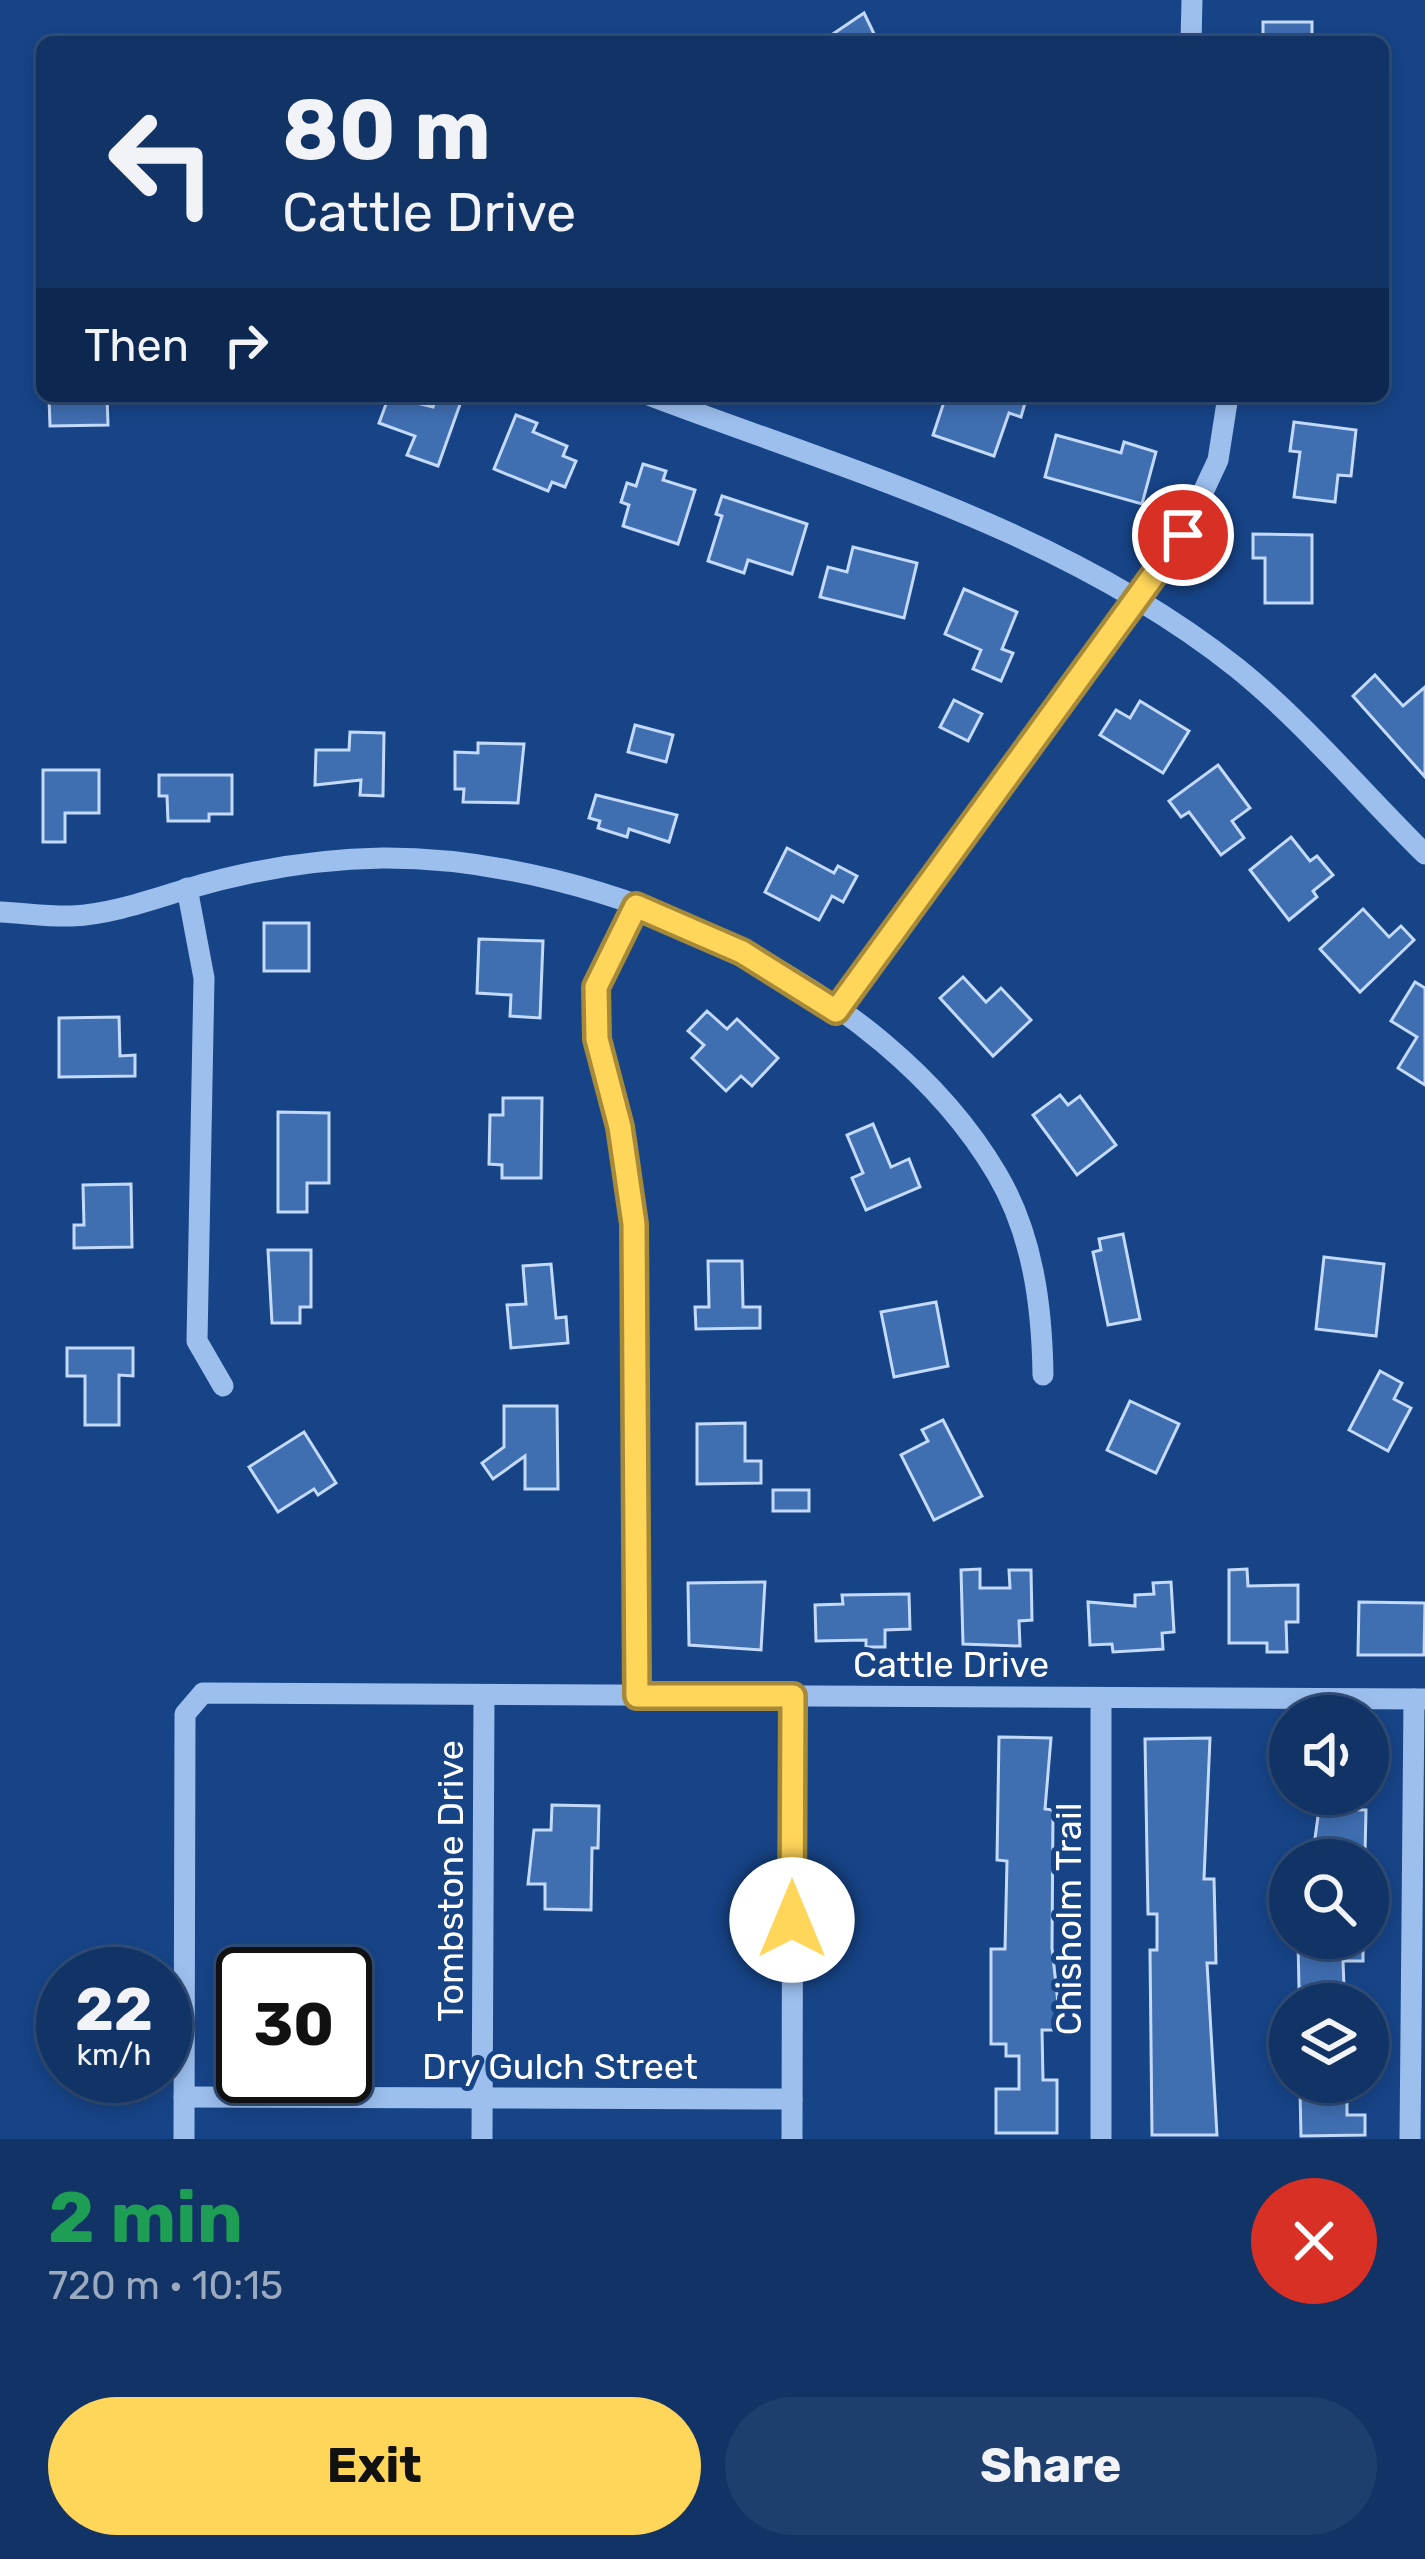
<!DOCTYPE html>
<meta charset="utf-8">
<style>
:root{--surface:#113365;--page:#1e3f6e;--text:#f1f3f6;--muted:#9caabf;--line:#304e79;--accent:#ffd55a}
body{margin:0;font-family:Rubik,sans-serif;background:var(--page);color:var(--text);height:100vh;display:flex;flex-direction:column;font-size:45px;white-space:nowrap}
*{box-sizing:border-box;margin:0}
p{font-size:39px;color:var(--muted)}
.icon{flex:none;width:66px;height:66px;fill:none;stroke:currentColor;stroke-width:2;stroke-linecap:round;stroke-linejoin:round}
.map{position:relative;height:2139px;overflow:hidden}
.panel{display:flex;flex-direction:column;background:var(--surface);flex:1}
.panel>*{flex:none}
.banner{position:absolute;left:36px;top:36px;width:1353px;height:366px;border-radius:18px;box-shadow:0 6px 18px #0003,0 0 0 3px var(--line);background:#113365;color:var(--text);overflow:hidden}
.fabs{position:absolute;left:1269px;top:1695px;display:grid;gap:24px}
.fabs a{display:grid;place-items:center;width:120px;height:120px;border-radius:50%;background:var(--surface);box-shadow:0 6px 18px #0003,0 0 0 3px var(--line);font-size:60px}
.speed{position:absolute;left:36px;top:1947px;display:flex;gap:24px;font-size:60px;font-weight:700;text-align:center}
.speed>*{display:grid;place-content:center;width:156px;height:156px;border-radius:50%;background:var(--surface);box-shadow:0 6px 18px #0003,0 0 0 3px var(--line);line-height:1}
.speed small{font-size:30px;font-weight:400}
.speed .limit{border:6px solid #111;border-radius:18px;background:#fff;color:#111}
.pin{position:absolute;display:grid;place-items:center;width:102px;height:102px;color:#fff;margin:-51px;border:6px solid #fff;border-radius:50%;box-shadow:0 3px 12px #0007}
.me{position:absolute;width:132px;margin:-66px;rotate:0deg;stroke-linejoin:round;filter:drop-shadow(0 0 9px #0008)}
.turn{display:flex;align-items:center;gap:42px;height:252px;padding:0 48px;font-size:54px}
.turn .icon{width:156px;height:156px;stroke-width:2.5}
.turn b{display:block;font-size:84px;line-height:102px}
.then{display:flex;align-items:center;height:114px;padding:0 48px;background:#0003;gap:24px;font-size:45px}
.round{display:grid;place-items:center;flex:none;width:126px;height:126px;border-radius:63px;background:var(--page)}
.overview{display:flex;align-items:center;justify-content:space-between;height:204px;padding:0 48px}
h1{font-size:72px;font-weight:700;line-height:90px;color:#1e9e55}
.button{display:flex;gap:24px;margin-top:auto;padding:24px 48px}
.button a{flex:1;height:138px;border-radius:72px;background:var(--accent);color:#111;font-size:48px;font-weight:700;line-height:138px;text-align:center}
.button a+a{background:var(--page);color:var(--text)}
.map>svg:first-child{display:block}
</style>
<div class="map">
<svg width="1425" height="2139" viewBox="0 0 1425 2139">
<rect width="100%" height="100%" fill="#174487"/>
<g fill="#3f6eb1" stroke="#c3dafa" stroke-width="3">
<path d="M864 13 878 42H821Z"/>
<rect x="1263" y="22" width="49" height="20"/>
<path d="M49 396H107L108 425 50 426Z"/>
<path d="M389 396 433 407 437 396H463L438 466 407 455 415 436 379 423Z"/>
<path d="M946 396H1027L1021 417 1009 413 994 456 933 435Z"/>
<path d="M516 415 537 423 533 432 567 446 563 456 576 461 565 487 552 482 548 491 494 469Z"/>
<path d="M1294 422 1356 430 1351 476 1338 475 1335 502 1294 497 1300 452 1290 451Z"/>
<path d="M1056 435 1121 453 1124 442 1156 452 1142 504 1045 477Z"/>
<path d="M643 464 666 471 663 480 695 490 678 544 623 526 629 505 621 502 627 483 636 486Z"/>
<path d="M722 496 807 524 792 574 748 560 744 573 708 561 722 516 716 514Z"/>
<path d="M1253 534 1312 535V603H1265V558H1253Z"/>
<path d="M853 547 917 563 904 618 820 597 828 567 847 572Z"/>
<path d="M964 589 1017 612 1002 649 1013 653 1001 681 973 669 981 650 945 634Z"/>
<path d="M1375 675 1403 706 1425 687V777L1353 696Z"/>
<path d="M954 700 982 714 968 741 940 727Z"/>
<path d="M1140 701 1189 731 1163 773 1100 735 1116 710 1130 718Z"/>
<path d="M635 725 673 735 666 762 628 752Z"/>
<path d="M350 732 384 733 383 796 360 795 361 780 315 785 316 750H349Z"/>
<path d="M478 743 524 744 518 803 463 802 464 789H455V752L478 753Z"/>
<path d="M1218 765 1250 808 1232 821 1244 838 1221 855 1189 812 1181 817 1169 801Z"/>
<path d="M43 770H99V813H65V842H43Z"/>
<path d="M159 775H232V814H209V821H168L167 796H159Z"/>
<path d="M596 795 677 815 669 842 629 829 627 837 598 828 600 821 589 818Z"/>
<path d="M1291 837 1310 861 1317 856 1333 875 1313 891 1317 897 1289 920 1250 870Z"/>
<path d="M787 848 834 873 838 866 857 876 843 902 832 896 819 920 765 892Z"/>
<path d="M1363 909 1389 937 1401 926 1414 940 1360 992 1320 949Z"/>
<rect x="264" y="923" width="45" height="48"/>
<path d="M479 939 543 941 540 1018 510 1016 511 995 477 993Z"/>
<path d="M963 977 986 1002 1001 988 1031 1020 993 1056 940 998Z"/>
<path d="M1415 982 1425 988V1085L1398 1068 1417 1037 1391 1021Z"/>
<path d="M707 1011 727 1029 737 1019 778 1058 752 1086 741 1076 726 1091 692 1058 704 1045 688 1031Z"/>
<path d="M119 1017 120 1056 135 1055V1076L59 1077V1018Z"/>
<path d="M1060 1095 1068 1105 1080 1096 1116 1145 1077 1175 1033 1115Z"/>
<path d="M503 1098H542L541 1178H502V1165L489 1164 490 1115H503Z"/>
<path d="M278 1112 329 1113V1183H307V1212H278Z"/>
<path d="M873 1124 891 1167 909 1159 920 1187 866 1210 852 1178 863 1173 847 1135Z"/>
<path d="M131 1184 132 1247 74 1248V1225H84L83 1185Z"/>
<path d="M1123 1234 1140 1319 1108 1325 1093 1252 1101 1250 1099 1239Z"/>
<path d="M268 1250H311V1307H300V1323H272Z"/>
<path d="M1324 1257 1384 1264 1376 1336 1316 1329Z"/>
<path d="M708 1261H742L743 1307H760V1328L696 1329 695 1307H709Z"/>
<path d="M551 1264 556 1318 566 1317 568 1343 511 1348 507 1305 526 1304 523 1266Z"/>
<path d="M936 1302 948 1366 894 1377 881 1312Z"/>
<path d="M67 1348H133V1376L119 1375V1425H85V1376H67Z"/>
<path d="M1380 1371 1402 1383 1394 1399 1411 1408 1388 1451 1349 1430Z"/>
<path d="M1130 1401 1179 1424 1156 1473 1107 1450Z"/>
<path d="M504 1406H557L558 1489H525V1456L493 1479 482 1463 504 1447Z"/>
<path d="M943 1420 982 1496 934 1520 901 1455 928 1441 922 1430Z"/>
<path d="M745 1423V1461H761V1483L697 1484V1424Z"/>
<path d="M304 1432 336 1483 318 1495 314 1489 278 1512 249 1467Z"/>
<rect x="773" y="1490" width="36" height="21"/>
<path d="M980 1569V1588H1010L1009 1570H1031L1032 1620 1019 1621 1020 1646 963 1644 961 1570Z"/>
<path d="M1247 1569 1248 1586 1298 1585V1622H1286L1287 1652H1267V1643H1229V1570Z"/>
<path d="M765 1582 761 1650 689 1645 688 1583Z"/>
<path d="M1171 1582 1174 1632 1162 1633 1163 1649 1113 1652 1112 1644 1090 1645 1088 1602 1135 1606V1595L1154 1594 1153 1583Z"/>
<path d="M909 1594 910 1629 885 1630V1647H866V1640L816 1641 815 1605 843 1604 842 1595Z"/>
<path d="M1359 1602 1425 1603 1424 1655H1358Z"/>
<path d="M999 1737 1051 1738 1045 1809 1053 1810 1052 1948 1061 2030H1042L1043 2080H1057V2133H996V2089H1019V2056H1006V2044H991V1949H1005L1007 1861 997 1860Z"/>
<path d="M1210 1738 1204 1879H1214L1216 1963H1207L1217 2135H1152L1150 1950H1157V1914H1148L1145 1739Z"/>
<path d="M552 1805 599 1806 598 1848H592L591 1910 545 1909V1884H528L534 1830H551Z"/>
<path d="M1319 1809 1366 1810 1365 1854 1313 1853Z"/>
<path d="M1363 1941V1961H1343L1344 1987 1299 1988 1298 1942Z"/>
<path d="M1324 2082H1347V2115H1365V2135L1301 2136 1300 2091H1324Z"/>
</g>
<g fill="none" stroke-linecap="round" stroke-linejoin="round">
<g stroke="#9dbfee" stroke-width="21">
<path d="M1191 42 1192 0"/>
<path d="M651 396C852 472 1066 532 1237 668 1304 722 1363 793 1425 854"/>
<path d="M187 888 204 978 197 1341 223 1386"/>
<path d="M636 906 596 987 597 1039 620 1127 635 1224 637 1696"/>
<path d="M0 912C24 913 49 917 72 916 112 914 150 900 187 889 251 870 317 859 383 858 600 857 884 982 997 1174 1033 1235 1042 1306 1043 1375"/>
<path d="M836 1011 1183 535 1218 460 1228 396"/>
<path d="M1101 1698V2139"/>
<path d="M184 2097 792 2099"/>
<path d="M184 2139 185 1714 203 1693 1425 1699"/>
<path d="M482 2139 484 1695"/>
<path d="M792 2139 793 1696"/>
<path d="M1410 2139 1414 1699"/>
</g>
</g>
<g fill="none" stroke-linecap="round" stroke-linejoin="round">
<g stroke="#a68a3a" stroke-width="30">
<path id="route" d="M792 1920 793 1696H637L634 1224 620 1127 597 1039 596 987 636 906 742 952 836 1011 1183 535"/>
</g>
<use href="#route" stroke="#ffd55a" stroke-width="21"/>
</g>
<g text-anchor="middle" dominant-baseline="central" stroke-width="10" stroke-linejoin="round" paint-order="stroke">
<g font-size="36" fill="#fff" stroke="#174487">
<text x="951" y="1664">Cattle Drive</text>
<text transform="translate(450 1881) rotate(-90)">Tombstone Drive</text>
<text transform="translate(1068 1919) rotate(-90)">Chisholm Trail</text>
<text x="560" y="2066">Dry Gulch Street</text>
</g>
</g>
</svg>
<div class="fabs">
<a><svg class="icon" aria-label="sound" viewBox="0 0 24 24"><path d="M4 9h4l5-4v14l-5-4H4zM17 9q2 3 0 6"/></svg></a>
<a><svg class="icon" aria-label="search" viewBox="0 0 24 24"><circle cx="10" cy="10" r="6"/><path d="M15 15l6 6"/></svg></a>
<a><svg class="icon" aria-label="layers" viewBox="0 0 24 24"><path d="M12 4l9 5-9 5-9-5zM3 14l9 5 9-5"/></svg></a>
</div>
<div class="speed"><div>22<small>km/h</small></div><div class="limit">30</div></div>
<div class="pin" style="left:1183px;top:535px;background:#d93025"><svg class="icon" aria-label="arrive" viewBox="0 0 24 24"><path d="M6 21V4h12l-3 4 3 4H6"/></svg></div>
<svg class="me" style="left:792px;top:1920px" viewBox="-20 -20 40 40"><circle r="19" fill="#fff"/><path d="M0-13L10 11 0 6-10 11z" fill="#ffd55a"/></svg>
<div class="banner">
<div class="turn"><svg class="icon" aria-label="left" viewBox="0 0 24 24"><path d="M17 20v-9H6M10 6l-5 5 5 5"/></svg><div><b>80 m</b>Cattle Drive</div></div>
<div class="then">Then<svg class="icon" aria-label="right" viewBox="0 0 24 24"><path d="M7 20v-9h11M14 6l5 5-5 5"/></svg></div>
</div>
</div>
<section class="panel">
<div class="overview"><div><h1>2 min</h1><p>720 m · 10:15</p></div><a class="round" style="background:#d93025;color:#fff"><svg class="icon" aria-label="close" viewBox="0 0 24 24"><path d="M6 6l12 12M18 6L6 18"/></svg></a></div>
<div class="button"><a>Exit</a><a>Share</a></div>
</section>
